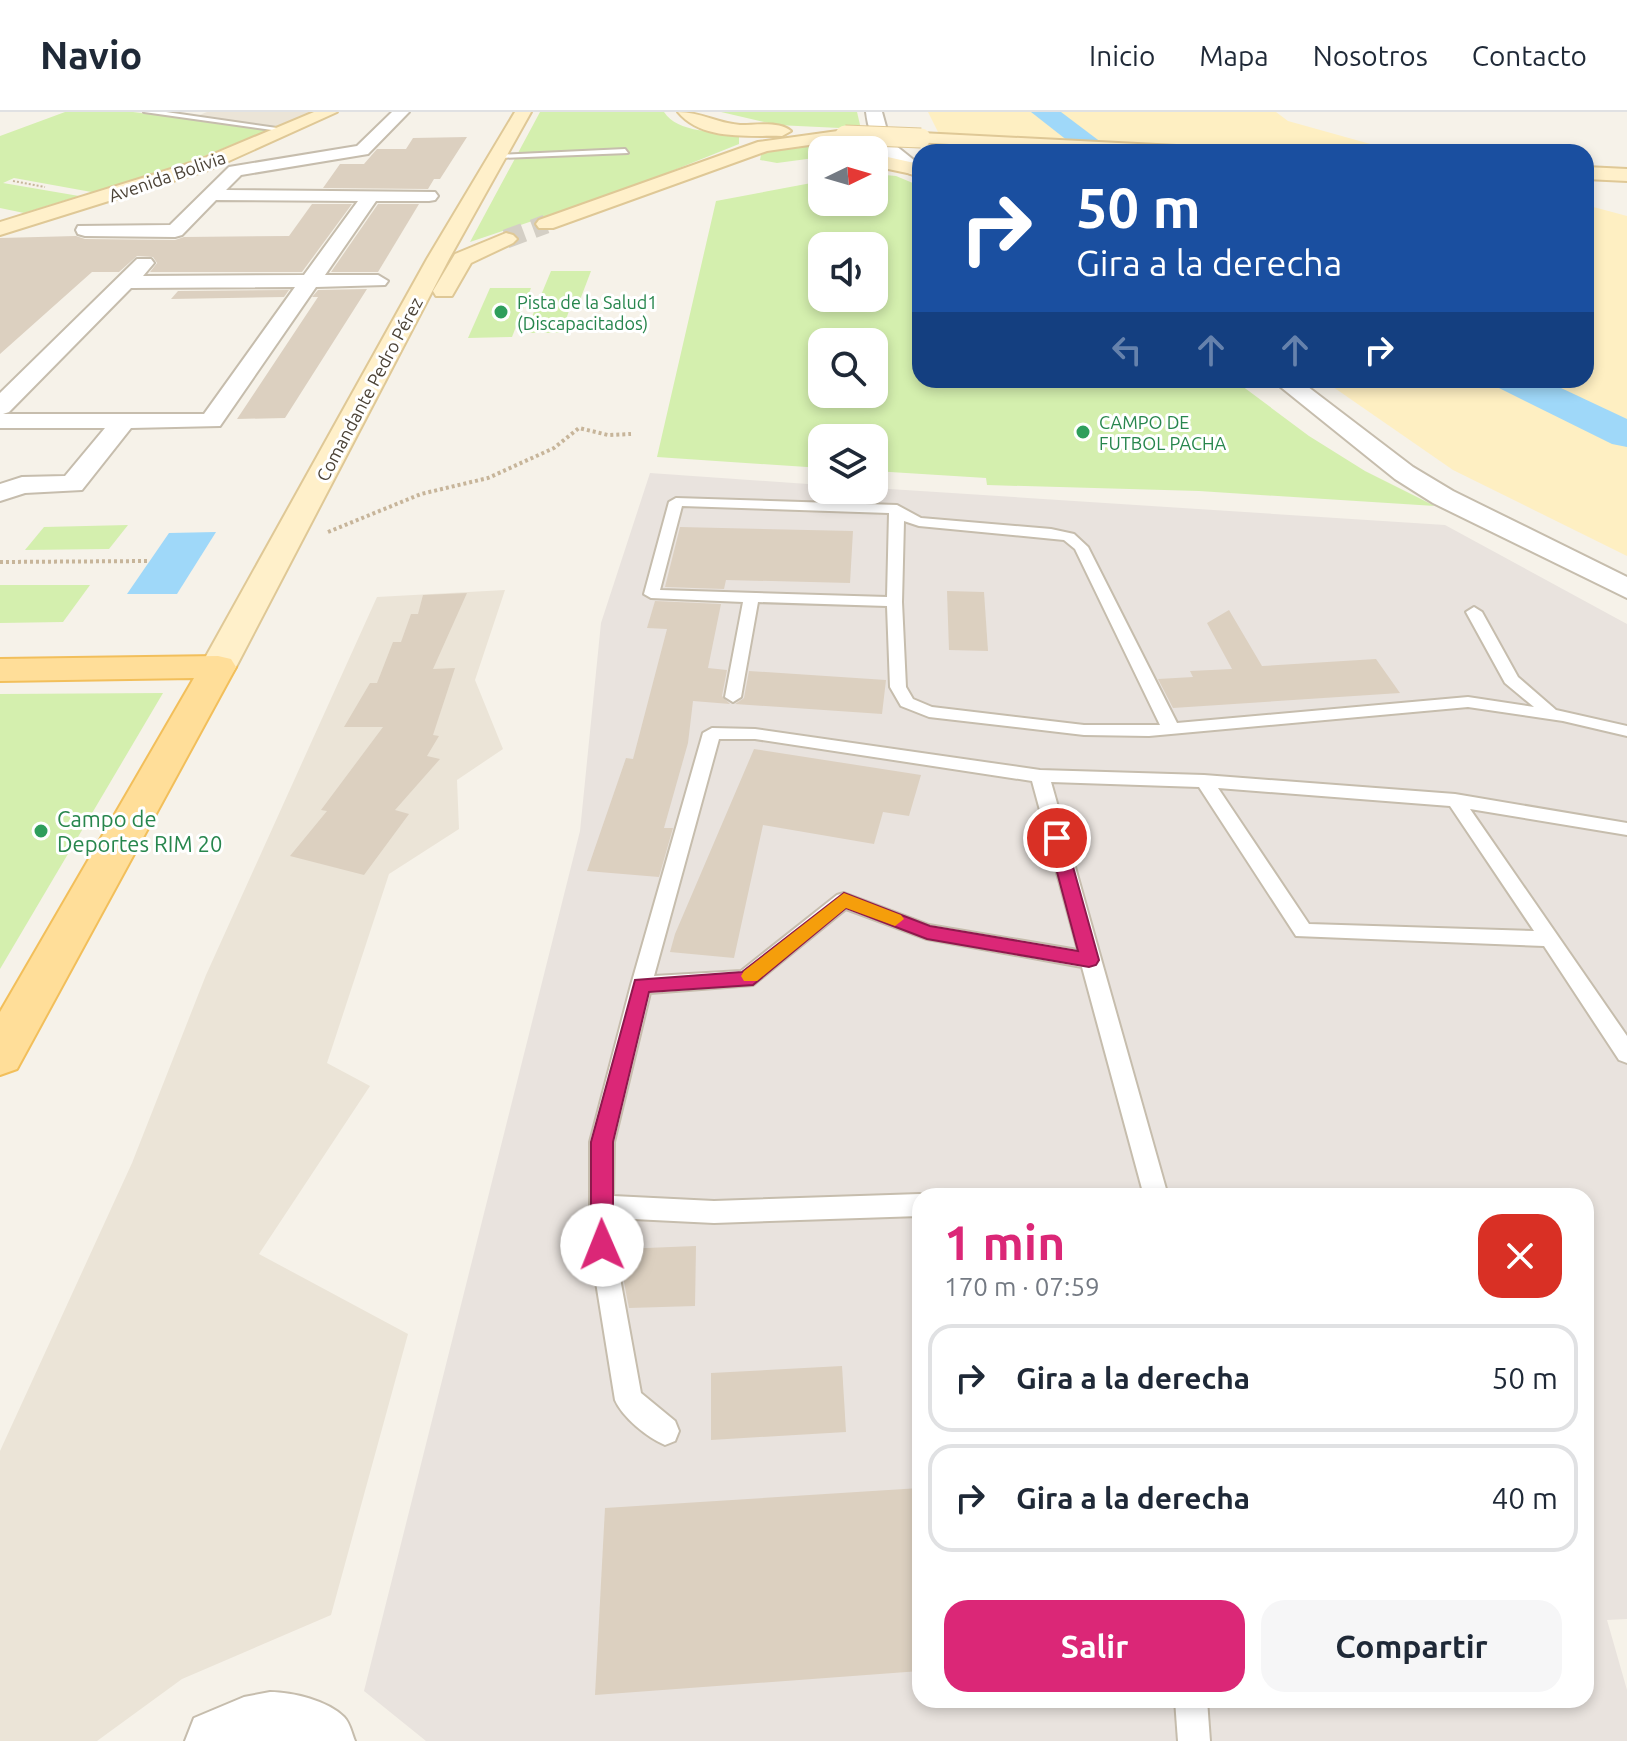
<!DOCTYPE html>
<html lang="es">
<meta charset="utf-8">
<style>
:root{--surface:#fff;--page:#f6f6f7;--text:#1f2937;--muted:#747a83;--line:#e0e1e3;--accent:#db2777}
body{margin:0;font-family:Ubuntu,sans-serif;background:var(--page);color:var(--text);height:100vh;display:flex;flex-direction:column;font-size:30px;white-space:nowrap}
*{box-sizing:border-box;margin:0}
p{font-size:26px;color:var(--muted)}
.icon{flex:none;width:44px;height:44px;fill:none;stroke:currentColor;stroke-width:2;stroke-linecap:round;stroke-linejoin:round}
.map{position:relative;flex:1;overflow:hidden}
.drawer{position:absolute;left:912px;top:1076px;width:682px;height:520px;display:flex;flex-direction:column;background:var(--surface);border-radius:24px;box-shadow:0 4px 12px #0003}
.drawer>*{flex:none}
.guide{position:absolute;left:912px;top:32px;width:682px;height:244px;border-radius:24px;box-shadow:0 4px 12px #0003;background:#1a4fa0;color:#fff;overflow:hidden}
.needle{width:52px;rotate:85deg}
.controls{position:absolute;left:808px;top:24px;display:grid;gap:16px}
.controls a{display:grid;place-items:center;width:80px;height:80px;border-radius:16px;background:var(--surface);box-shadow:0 4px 12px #0003;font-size:40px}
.pin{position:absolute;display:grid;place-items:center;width:68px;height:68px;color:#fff;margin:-34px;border:4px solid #fff;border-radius:50%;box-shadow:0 2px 8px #0007}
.me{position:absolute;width:88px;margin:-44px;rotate:359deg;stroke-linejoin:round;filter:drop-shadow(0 0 6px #0008)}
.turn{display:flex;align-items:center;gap:28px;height:168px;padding:0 32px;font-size:36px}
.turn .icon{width:104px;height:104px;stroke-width:2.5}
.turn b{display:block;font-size:56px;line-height:68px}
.lanes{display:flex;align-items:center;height:76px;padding:0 32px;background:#0003;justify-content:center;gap:40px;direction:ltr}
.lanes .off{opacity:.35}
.round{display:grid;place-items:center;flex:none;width:84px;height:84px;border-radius:24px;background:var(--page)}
.head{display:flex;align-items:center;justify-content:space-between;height:136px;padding:0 32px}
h1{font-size:48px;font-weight:600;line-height:60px;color:var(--accent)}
.button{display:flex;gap:16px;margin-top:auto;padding:16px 32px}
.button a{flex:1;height:92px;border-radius:24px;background:var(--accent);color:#fff;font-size:32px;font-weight:600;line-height:92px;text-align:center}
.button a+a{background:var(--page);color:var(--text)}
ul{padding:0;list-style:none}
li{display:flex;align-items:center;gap:24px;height:108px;margin:0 16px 12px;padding:0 16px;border:4px solid var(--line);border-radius:24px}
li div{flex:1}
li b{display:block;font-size:30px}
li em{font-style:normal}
header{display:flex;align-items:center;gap:48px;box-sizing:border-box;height:112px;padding:0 40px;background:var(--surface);border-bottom:2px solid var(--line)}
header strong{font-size:38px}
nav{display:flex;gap:44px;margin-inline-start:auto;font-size:28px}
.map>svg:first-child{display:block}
</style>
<header>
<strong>Navio</strong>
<nav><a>Inicio</a><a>Mapa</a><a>Nosotros</a><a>Contacto</a></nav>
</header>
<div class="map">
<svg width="1627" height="1629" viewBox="0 0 1627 1629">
<rect width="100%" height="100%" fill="#f6f2e9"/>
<g fill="#ebe4d7">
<path d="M207 0H310L275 15 197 4Z"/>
<path d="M505 478 475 568 503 637 457 668 459 717 389 762 327 951 370 974 259 1142 408 1222 331 1503 182 1567 97 1629H0V1339L132 1051 206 863 377 485Z"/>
</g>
<path fill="#e9e3de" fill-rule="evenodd" d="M650 361 822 373V378L874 376 1445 413 1627 512V1507L1607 1508 1627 1578V1629H426L364 1579 580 719 601 511ZM920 1084H1586V1588H920Z"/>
<g fill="#d4efae" fill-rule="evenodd">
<path d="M65 0H133L271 17 170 58 97 81 14 66 3 71 79 84 24 101 0 96V24Z"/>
<path d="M540 0H664C678 21 715 20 739 21V32L627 77 470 130Z"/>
<path d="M721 0H857L861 17 777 13Z"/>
<path d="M810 29 864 31 868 38H822V45L777 51 760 48 761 43 778 35Z"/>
<path d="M874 62 896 64 920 74V268H1234L1309 324 1365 359 1435 394 1199 379 987 373 986 366 874 359V326H822V356L657 345 716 89 822 69V90H874ZM822 134H874V186H822ZM822 230H874V282H822Z"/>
<path d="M551 159H591L580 188H573L561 221H526L538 189H557L539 188Z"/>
<path d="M490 176H531L512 225 468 226Z"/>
<path d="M128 413 109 437 25 438 44 415Z"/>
<path d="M0 473H90L63 510 0 511Z"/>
<path d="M163 581 0 857V582Z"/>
</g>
<g fill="#feefc2">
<path d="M928 0H1276L1288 9 1399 40H948Z"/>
<path d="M1586 93 1627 104V444L1453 358 1323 268H1586Z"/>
</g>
<path fill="#9fd8f9" d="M216 420 177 482H127L169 421Z"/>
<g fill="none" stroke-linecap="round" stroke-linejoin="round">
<g fill="#9fd8f9" fill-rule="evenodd">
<path d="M1031 0H1061L1114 40H1082Z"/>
<path d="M1494 268H1544L1627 307V335L1612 332 1499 276Z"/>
</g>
</g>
<g fill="#dcd0c0">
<path d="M467 25 440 67H434L428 77 323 76 340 52H364L377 37H406L413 26Z"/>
<path d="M312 92H352L302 160H150L157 151 153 145 137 144 119 160H92L0 242V126L76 124 85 127 175 128 184 125 289 124Z"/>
<path d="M378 92H419L378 160H331Z"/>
<path d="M367 177 285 306 237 307 318 185H312L318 178Z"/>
<path d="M289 178 284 185 171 187 178 179Z"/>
<path d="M680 415 853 419 850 471 726 468 724 477 665 475Z"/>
<path d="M947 479 984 480 988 539 949 538Z"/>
<path d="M467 481 433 557 455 556 433 623 439 624 427 644 440 647 395 698 409 702 364 763 290 744 327 699 321 698 383 615H344L370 571H377L393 530H401L411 502H418L423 483Z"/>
<path d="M655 489 721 492 708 556 727 558 722 584 730 592 693 589 688 631 664 716H673L659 765 587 759 626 646 633 647 667 517 647 516Z"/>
<path d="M1229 498 1262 554 1376 547 1400 581 1173 596 1158 567 1193 565 1190 559 1232 557 1207 511Z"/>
<path d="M749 559 886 568 882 602 735 592 744 586Z"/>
<path d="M754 637 921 663 909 704 883 700 874 732 763 713 734 846 670 840 675 822Z"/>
<path d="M696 1134 695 1194 629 1196 620 1149 621 1137Z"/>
<path d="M842 1254 846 1320 711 1328V1261Z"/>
<path d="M920 1376V1559L595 1583 605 1396Z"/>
</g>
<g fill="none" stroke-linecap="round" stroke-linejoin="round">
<path stroke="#d4cfc5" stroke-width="19" stroke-dasharray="19 10" stroke-linecap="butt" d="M506 127 546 112"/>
<g stroke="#c6bdad" stroke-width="4">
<g id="lane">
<path d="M144 0H166L291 18 287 20Z"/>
<path d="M625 37 628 41 500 46 496 43Z"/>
<path d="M676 386 897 393 921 406 1051 417 1074 422 1088 435 1177 611 1468 585 1534 595 1505 571 1466 500 1474 495 1482 500 1518 565 1556 598 1627 614V624L1563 609 1468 595 1149 624 1084 623 929 605 901 594 890 575 887 494 758 490 741 585 733 590 725 585 743 490 651 486 644 482 669 390ZM682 394 889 401 887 485 660 478ZM904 409 919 414 1064 428 1075 437 1160 613H1084L932 595 913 587 906 575 902 490Z"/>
<path d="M712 616 755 617 1040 658 1204 663 1455 682 1627 711V723L1470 697 1627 924V951L1619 948 1544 834 1296 824 1199 675 1051 670 1168 1084H1144L1082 855 927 827 846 797 753 873 650 881 614 1030 613 1084 714 1089 920 1082 925 1084H920V1104L714 1111 613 1106 614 1133 641 1281 675 1309 679 1319 675 1329 665 1333C647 1325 623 1306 615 1288L590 1133V1030L631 873 703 621ZM719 627H755L1032 669 1078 838 929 813 844 781 837 783 741 859 654 864ZM1218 676 1450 694 1534 819 1309 812Z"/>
<path d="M1175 1588H1207L1210 1629H1178Z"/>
</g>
</g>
<g stroke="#c6bdad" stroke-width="4">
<g id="street">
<path d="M392 0H409L368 42 241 63 226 78 435 80 438 84 435 88 429 89H376L325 163H378L388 169 385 173 316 175 220 314 131 316 82 378 25 381 0 389V372L22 365 65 364 105 316H0V281L137 147H151L154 151 143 164 304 163 358 89 216 88 182 123 175 125 85 124 78 122 76 118 78 114 170 113 229 55 357 34ZM295 175 204 302H3L9 300 131 176Z"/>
<path d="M866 0H882L890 29 920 53V65C889 57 869 31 866 0Z"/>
<path d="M1272 268H1299L1413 355 1453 379 1627 465V486L1433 391 1395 367Z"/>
<path d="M270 1580C293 1580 328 1589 344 1605 350 1611 352 1622 355 1629H185L194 1606 244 1585Z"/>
</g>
</g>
<g stroke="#dfc896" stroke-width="4">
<g id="secondary">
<path d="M314 0H337L211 57 0 123V110L197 49Z"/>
<path d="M515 0H531L449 147 236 555 231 563 218 566 205 563 200 555 427 147Z"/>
<path d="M678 0C700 0 717 11 740 13 755 13 780 9 791 19L782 24C748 23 702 29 678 0Z"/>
<path d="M845 18 854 23 851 27 767 39 553 116H539L536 112 539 108 758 30Z"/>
<path d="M921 21 1196 35 1205 40H1089L915 30 912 26 915 22Z"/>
<path d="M874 42 919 52 920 58 912 62 874 54Z"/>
<path d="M1586 55 1627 57V69L1586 67Z"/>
<path d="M506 121 513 123 517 127 513 131 471 151 452 184H436L433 179 455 142Z"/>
</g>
</g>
<g stroke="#f2bf5b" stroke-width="4">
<path id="primary" d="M218 544 231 547 236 555 17 957 0 963V900L194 566 0 569V547Z"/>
</g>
<path stroke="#c7b59a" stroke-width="2" stroke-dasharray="2 2" stroke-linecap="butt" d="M13 69 45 75"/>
<g stroke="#c7b59a" stroke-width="4" stroke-dasharray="3 3" stroke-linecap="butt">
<path d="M328 420 421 382 488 366 554 336 579 316 608 323 631 322"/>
<path d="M0 450 149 449"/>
</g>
<use href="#lane" fill="#fff" fill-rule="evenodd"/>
<use href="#street" fill="#fff" fill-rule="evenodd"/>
<use href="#secondary" fill="#fff0ca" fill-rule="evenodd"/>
<use href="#primary" fill="#ffde99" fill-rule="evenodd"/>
<g stroke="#dfc896" stroke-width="21" stroke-linecap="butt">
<path id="secondary-bridge" d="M845 23 921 26"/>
</g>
<use href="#secondary-bridge" stroke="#fff0ca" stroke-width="19"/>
</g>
<path fill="#db2777" stroke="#8e194d" stroke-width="2" d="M1057 720 1065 726 1099 848 1096 853 1089 855 927 827 846 796 753 873 649 880 613 1030V1133L610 1140 602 1143 594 1140 591 1133V1030L635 868 742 860 844 781 930 814 1078 839 1048 726Z"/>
<path fill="#f59e0b" d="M844 781 901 803 904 807 895 814 846 796 757 869H744L741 864 744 859Z"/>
<g fill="#2e9e5b" stroke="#fff" stroke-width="3">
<circle cx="501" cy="200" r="8"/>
<circle cx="1083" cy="320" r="8"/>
<circle cx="41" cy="719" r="8"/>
</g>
<g text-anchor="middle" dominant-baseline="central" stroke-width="6" stroke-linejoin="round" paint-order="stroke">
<g font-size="18" fill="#4b4236" stroke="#fff">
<text transform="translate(167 64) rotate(-19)">Avenida Bolivia</text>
<text transform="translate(369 277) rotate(-62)">Comandante Pedro Pérez</text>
</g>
<g font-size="18" fill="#27864d" stroke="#fff" text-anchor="start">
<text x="517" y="190">Pista de la Salud1<tspan x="517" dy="21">(Discapacitados)</tspan></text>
<text x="1099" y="310">CAMPO DE<tspan x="1099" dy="21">FUTBOL PACHA</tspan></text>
</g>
<g font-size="22" fill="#27864d" stroke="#fff" text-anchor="start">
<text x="57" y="706">Campo de<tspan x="57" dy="25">Deportes RIM 20</tspan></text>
</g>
</g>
</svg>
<div class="controls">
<a><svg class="needle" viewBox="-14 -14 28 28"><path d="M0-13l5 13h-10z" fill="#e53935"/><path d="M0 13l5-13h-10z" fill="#747a83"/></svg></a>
<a><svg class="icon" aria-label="sound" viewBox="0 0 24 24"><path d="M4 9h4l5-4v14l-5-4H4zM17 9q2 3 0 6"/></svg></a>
<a><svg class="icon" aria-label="search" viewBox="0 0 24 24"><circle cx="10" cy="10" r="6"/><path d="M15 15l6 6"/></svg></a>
<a><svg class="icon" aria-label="layers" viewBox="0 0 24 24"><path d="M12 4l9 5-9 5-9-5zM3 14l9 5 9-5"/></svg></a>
</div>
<div class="pin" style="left:1057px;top:726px;background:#d93025"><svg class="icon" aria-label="arrive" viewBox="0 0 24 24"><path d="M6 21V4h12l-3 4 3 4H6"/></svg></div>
<svg class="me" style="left:602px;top:1133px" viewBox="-20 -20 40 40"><circle r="19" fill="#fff"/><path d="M0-13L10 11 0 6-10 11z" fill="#db2777"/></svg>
<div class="guide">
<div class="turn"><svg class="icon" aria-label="right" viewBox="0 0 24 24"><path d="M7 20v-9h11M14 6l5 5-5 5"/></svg><div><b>50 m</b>Gira a la derecha</div></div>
<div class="lanes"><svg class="icon off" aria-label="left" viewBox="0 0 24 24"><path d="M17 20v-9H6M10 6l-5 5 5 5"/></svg><svg class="icon off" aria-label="ahead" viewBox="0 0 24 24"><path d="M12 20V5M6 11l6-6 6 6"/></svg><svg class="icon off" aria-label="ahead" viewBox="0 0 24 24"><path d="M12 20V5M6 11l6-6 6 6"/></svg><svg class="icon" aria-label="right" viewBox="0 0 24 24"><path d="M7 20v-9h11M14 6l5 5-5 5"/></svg></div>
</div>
<section class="drawer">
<div class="head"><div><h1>1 min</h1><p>170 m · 07:59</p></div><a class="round" style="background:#d93025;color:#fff"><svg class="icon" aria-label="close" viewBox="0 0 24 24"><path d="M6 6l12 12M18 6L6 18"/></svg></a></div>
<ul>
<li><svg class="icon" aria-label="right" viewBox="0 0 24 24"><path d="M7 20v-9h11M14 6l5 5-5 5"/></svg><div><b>Gira a la derecha</b></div><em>50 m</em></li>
<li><svg class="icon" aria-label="right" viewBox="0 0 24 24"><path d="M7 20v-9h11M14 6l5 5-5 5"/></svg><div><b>Gira a la derecha</b></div><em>40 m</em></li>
</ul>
<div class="button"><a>Salir</a><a>Compartir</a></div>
</section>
</div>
